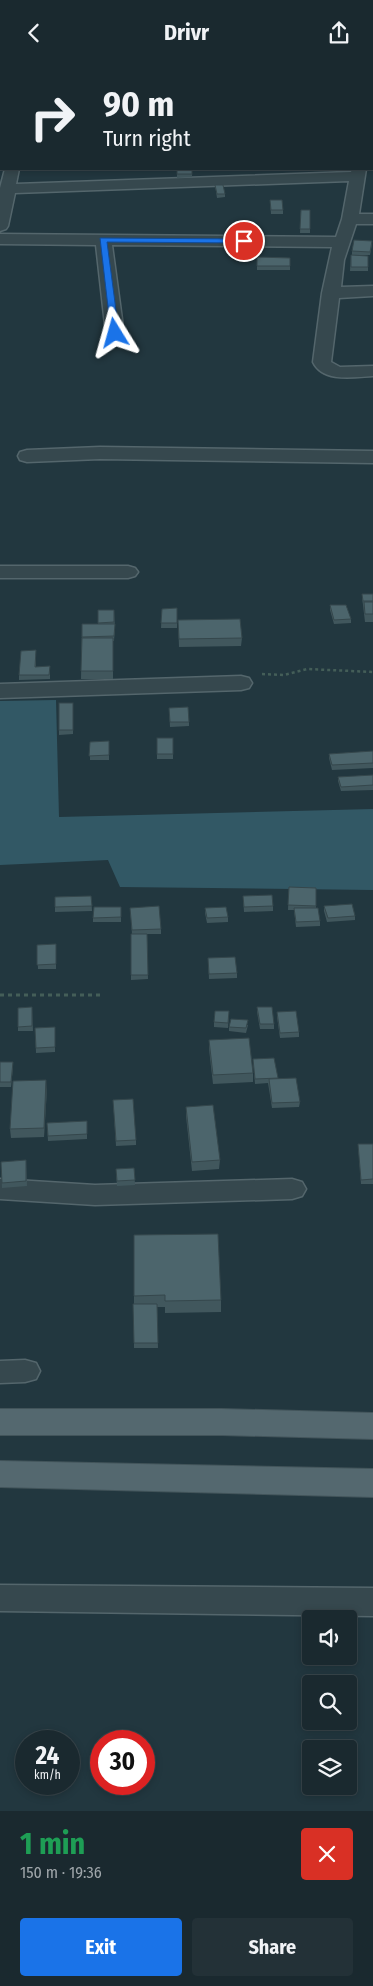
<!DOCTYPE html>
<meta charset="utf-8">
<style>
:root{--surface:#1a292f;--page:#233137;--text:#f1f3f6;--muted:#9fa6aa;--line:#38454b;--accent:#1a73e8}
body{margin:0;font-family:"Fira Sans Condensed",sans-serif;background:var(--page);color:var(--text);height:100vh;display:flex;flex-direction:column;font-size:19px;white-space:nowrap}
*{box-sizing:border-box;margin:0}
p{font-size:16px;color:var(--muted)}
.icon{flex:none;width:28px;height:28px;fill:none;stroke:currentColor;stroke-width:2;stroke-linecap:round;stroke-linejoin:round}
.map{position:relative;height:1746px;overflow:hidden}
.sheet{display:flex;flex-direction:column;background:var(--surface);flex:1}
.sheet>*{flex:none}
.hud{position:absolute;left:0px;top:0px;width:374px;height:105px;box-shadow:0 2px 8px #0003,0 0 0 1px var(--line);background:#1a292f;color:var(--text);overflow:hidden}
.controls{position:absolute;left:302px;top:1545px;display:grid;gap:10px}
.controls a{display:grid;place-items:center;width:55px;height:55px;border-radius:5px;background:var(--surface);box-shadow:0 2px 8px #0003,0 0 0 1px var(--line);font-size:25px}
.speed{position:absolute;left:15px;top:1665px;display:flex;gap:10px;font-size:25px;font-weight:700;text-align:center}
.speed>*{display:grid;place-content:center;width:65px;height:65px;border-radius:50%;background:var(--surface);box-shadow:0 2px 8px #0003,0 0 0 1px var(--line);line-height:1}
.speed small{font-size:12px;font-weight:400}
.speed .limit{border:8px solid #d22;background:#fff;color:#111}
.pin{position:absolute;display:grid;place-items:center;width:42px;height:42px;color:#fff;margin:-21px;border:2px solid #fff;border-radius:50%;box-shadow:0 1px 5px #0007}
.me{position:absolute;width:55px;margin:-28px;rotate:352deg;stroke-linejoin:round;filter:drop-shadow(0 0 4px #0008)}
.turn{display:flex;align-items:center;gap:18px;height:105px;padding:0 20px;font-size:22px}
.turn .icon{width:65px;height:65px;stroke-width:2.5}
.turn b{display:block;font-size:35px;line-height:42px}
.round{display:grid;place-items:center;flex:none;width:52px;height:52px;border-radius:5px;background:var(--page)}
.head{display:flex;align-items:center;justify-content:space-between;height:85px;padding:0 20px}
h1{font-size:30px;font-weight:700;line-height:38px;color:#1e9e55}
.primary-button{display:flex;gap:10px;margin-top:auto;padding:10px 20px}
.primary-button a{flex:1;height:58px;border-radius:5px;background:var(--accent);color:#fff;font-size:20px;font-weight:700;line-height:58px;text-align:center}
.primary-button a+a{background:var(--page);color:var(--text)}
header{display:flex;justify-content:space-between;align-items:center;height:65px;padding:0 20px;background:var(--surface);font-size:22px;font-weight:700}
.map>svg:first-child{display:block}
</style>
<header><svg class="icon" aria-label="back" viewBox="0 0 24 24"><path d="M15 5l-7 7 7 7"/></svg>Drivr<svg class="icon" aria-label="share" viewBox="0 0 24 24"><path d="M12 15V3M7 8l5-5 5 5M5 13v7h14v-7"/></svg></header>
<div class="map">
<svg width="373" height="1746" viewBox="0 0 373 1746">
<rect width="100%" height="100%" fill="#22373f"/>
<path fill="#325865" d="M56 635 59 752 373 744V825L120 822 108 795 0 800V636Z"/>
<g fill="none" stroke-linecap="round" stroke-linejoin="round">
<g stroke="#54666c" stroke-width="3">
<g id="minor">
<path d="M0 0H7V1H1L0 6Z"/>
<path d="M36 0H93L35 1Z"/>
<path d="M373 42V52H372V42Z"/>
<rect x="0" y="54" width="1" height="8"/>
<rect x="372" y="83" width="1" height="8"/>
<path d="M5 104H19L16 119 351 107 352 104H366L359 149H373V159H356L344 195 341 222 373 221V231L339 233 331 297 340 302 373 301V311C354 312 323 318 313 297L322 228 332 182 112 180 124 269 121 273 115 274 109 273 106 269 96 180 0 179V169L336 172 342 154 349 116 15 128 8 161 6 164 0 166V123Z"/>
<path d="M100 382 373 386V398L100 394 27 397 20 395 18 391 20 387 27 385Z"/>
<path d="M0 501H128L135 503 138 507 135 511 128 513H0Z"/>
<path d="M241 611 249 613 252 618 249 623 241 625 0 633V619Z"/>
<path d="M0 1114 95 1120 292 1114 302 1117 306 1124 302 1131 292 1134 95 1140 0 1134Z"/>
<path d="M25 1295 36 1298 40 1306 36 1314 25 1317 0 1318V1296Z"/>
<path d="M0 1520 373 1523V1551L0 1546Z"/>
</g>
</g>
<g stroke="#42545a" stroke-width="2">
<g id="major">
<path d="M0 1344H222L373 1348V1374L222 1370H0Z"/>
<path d="M0 1396 373 1404V1432L0 1422Z"/>
</g>
</g>
<path stroke="#445e58" stroke-width="2.5" stroke-dasharray="3 3" stroke-linecap="butt" d="M262 609 284 610 307 604 373 607"/>
<path stroke="#445e58" stroke-width="3" stroke-dasharray="4 4" stroke-linecap="butt" d="M0 930H102"/>
<use href="#minor" fill="#36484e" fill-rule="evenodd"/>
<use href="#major" fill="#54686f" fill-rule="evenodd"/>
</g>
<g fill="#41575d">
<path d="M177 104H192V112L177 113Z"/>
<path d="M215 120 225 129V132L217 133Z"/>
<path d="M270 135 283 145V149H271Z"/>
<path d="M301 145H310V168H300Z"/>
<path d="M372 179 370 190H352V186Z"/>
<path d="M351 190 368 191V206H350Z"/>
<path d="M257 192 290 193V205H257Z"/>
<path d="M362 529H373V557H365L363 540 362 533Z"/>
<path d="M330 540 351 554V558L334 559 330 545Z"/>
<path d="M177 543V563H161L162 544Z"/>
<path d="M98 545H114L115 563 114 576H113V614H81L82 559H98Z"/>
<path d="M178 555 242 573 241 581 179 582Z"/>
<path d="M36 590V602L50 606V614L19 615V610Z"/>
<path d="M59 638H73V669L59 670Z"/>
<path d="M169 643 189 657V661L170 662Z"/>
<rect x="157" y="673" width="16" height="21"/>
<path d="M109 676V695H90V677Z"/>
<path d="M373 686V703L332 705 329 693V689Z"/>
<path d="M373 710V725L341 726 338 716V712Z"/>
<path d="M289 822 316 823V843L320 856V861L296 862 294 845H288Z"/>
<path d="M91 831 92 846 55 847V832Z"/>
<path d="M243 831 273 841V846L244 847Z"/>
<path d="M324 841 355 851V855L327 857 324 846Z"/>
<path d="M121 842V857H93V853Z"/>
<path d="M130 843 161 864V869H147L148 914 131 915V869H132Z"/>
<path d="M205 843 228 852V857L207 858 205 848Z"/>
<path d="M56 879V904H38L37 880Z"/>
<path d="M208 893 237 908V913L209 914Z"/>
<path d="M32 942 33 966H18V943Z"/>
<path d="M257 942 274 959V964H260L257 947Z"/>
<path d="M229 946 228 963 214 962V957Z"/>
<path d="M277 947 299 967V972L280 973 277 952Z"/>
<path d="M248 960 246 968 229 966V962Z"/>
<path d="M55 962V987L36 988 35 963Z"/>
<path d="M209 975 253 1008V1017L213 1019 209 984Z"/>
<path d="M253 994 278 1013V1014L300 1037 299 1042 272 1043 268 1018 255 1019Z"/>
<path d="M0 997 13 1002 11 1022H0Z"/>
<path d="M47 1024 44 1072 11 1073 10 1064Z"/>
<path d="M113 1035 136 1075V1080L116 1081Z"/>
<path d="M186 1042 220 1095 219 1104 192 1106 186 1051Z"/>
<path d="M87 1056V1074L48 1076 47 1058Z"/>
<path d="M358 1079H373V1119H361Z"/>
<path d="M26 1095 27 1121 2 1123 1 1097Z"/>
<path d="M134 1103 135 1120 117 1121 116 1104Z"/>
<path d="M134 1170 221 1235V1247L165 1248V1242H157L158 1283H134Z"/>
</g>
<g fill="#35474c">
<path d="M13 997V1002L11 1022V1017Z"/>
<path d="M46 1015 47 1024 44 1072V1063Z"/>
</g>
<g fill="#4c656c" stroke="#35474c">
<path d="M253 0H264L265 1H254Z"/>
<rect x="177" y="104" width="15" height="5"/>
<path d="M215 120H223L225 129H217Z"/>
<path d="M270 135H282L283 145H271Z"/>
<path d="M301 145H310V164H300Z"/>
<path d="M354 175 372 176 370 187 352 186Z"/>
<path d="M351 190 368 191V202H351Z"/>
<path d="M257 192 290 193V201H257Z"/>
<path d="M362 529H373V536H363Z"/>
<path d="M364 537H373V549H365Z"/>
<path d="M330 540H346L351 554 334 555Z"/>
<path d="M177 543V558H161L162 544Z"/>
<path d="M98 545H114V557L98 558Z"/>
<path d="M240 554 242 573 179 574 178 555Z"/>
<path d="M82 559H115L114 571 82 572Z"/>
<path d="M82 573H113V606H81Z"/>
<path d="M36 585 35 602 50 601 49 610H19L21 586Z"/>
<rect x="59" y="638" width="14" height="27"/>
<path d="M188 642 189 657H170L169 643Z"/>
<rect x="157" y="673" width="16" height="16"/>
<path d="M109 676V690L89 691 90 677Z"/>
<path d="M373 686V698L332 700 329 689Z"/>
<path d="M373 710V720L341 722 338 712Z"/>
<path d="M289 822 316 823V841L288 840Z"/>
<path d="M272 830 273 841 244 842 243 831Z"/>
<path d="M91 831 92 841 55 842V832Z"/>
<path d="M352 839 355 851 328 853 324 841Z"/>
<path d="M159 841 161 864 132 865 130 843Z"/>
<path d="M94 842H121V852L93 853Z"/>
<path d="M226 842 228 852 207 853 205 843Z"/>
<path d="M294 843H318L320 856 296 857Z"/>
<path d="M131 869H147L148 910H131Z"/>
<path d="M56 879V899L37 900V880Z"/>
<path d="M235 892 237 908 209 909 208 893Z"/>
<path d="M32 942V961L18 962V943Z"/>
<path d="M257 942H272L274 959H260Z"/>
<path d="M215 946H229L228 958 214 957Z"/>
<path d="M296 946 299 967 280 968 277 947Z"/>
<path d="M231 954 248 955 246 963 229 962Z"/>
<path d="M55 962V982L36 983 35 963Z"/>
<path d="M249 973 253 1008 213 1010 209 975Z"/>
<path d="M274 993 278 1013 255 1014 253 994Z"/>
<path d="M0 997H13L11 1017H0Z"/>
<path d="M296 1013 300 1037 272 1038 269 1014Z"/>
<path d="M46 1015 44 1063 10 1064 13 1016Z"/>
<path d="M133 1034 136 1075 116 1076 113 1035Z"/>
<path d="M213 1040 220 1095 192 1097 186 1042Z"/>
<path d="M87 1056V1069L48 1071 47 1058Z"/>
<path d="M358 1079H373V1114L361 1115Z"/>
<path d="M26 1095V1116L2 1118 1 1097Z"/>
<path d="M134 1103 135 1115 117 1116 116 1104Z"/>
<path d="M218 1169 221 1235 165 1236V1230L134 1231V1170Z"/>
<path d="M133 1239H157L158 1278H134Z"/>
</g>
<path fill="#1a73e8" stroke="#114b97" d="M100 173 244 174 247 176 244 178 107 177 119 268 115 271 111 268Z"/>
</svg>
<div class="controls">
<a><svg class="icon" aria-label="sound" viewBox="0 0 24 24"><path d="M4 9h4l5-4v14l-5-4H4zM17 9q2 3 0 6"/></svg></a>
<a><svg class="icon" aria-label="search" viewBox="0 0 24 24"><circle cx="10" cy="10" r="6"/><path d="M15 15l6 6"/></svg></a>
<a><svg class="icon" aria-label="layers" viewBox="0 0 24 24"><path d="M12 4l9 5-9 5-9-5zM3 14l9 5 9-5"/></svg></a>
</div>
<div class="speed"><div>24<small>km/h</small></div><div class="limit">30</div></div>
<div class="pin" style="left:244px;top:176px;background:#d93025"><svg class="icon" aria-label="arrive" viewBox="0 0 24 24"><path d="M6 21V4h12l-3 4 3 4H6"/></svg></div>
<svg class="me" style="left:115px;top:268px" viewBox="-20 -20 40 40"><path d="M0-17L14 15 0 8-14 15z" fill="#1a73e8" stroke="#fff" stroke-width="4"/></svg>
<div class="hud">
<div class="turn"><svg class="icon" aria-label="right" viewBox="0 0 24 24"><path d="M7 20v-9h11M14 6l5 5-5 5"/></svg><div><b>90 m</b>Turn right</div></div>
</div>
</div>
<section class="sheet">
<div class="head"><div><h1>1 min</h1><p>150 m · 19:36</p></div><a class="round" style="background:#d93025;color:#fff"><svg class="icon" aria-label="close" viewBox="0 0 24 24"><path d="M6 6l12 12M18 6L6 18"/></svg></a></div>
<div class="primary-button"><a>Exit</a><a>Share</a></div>
</section>
